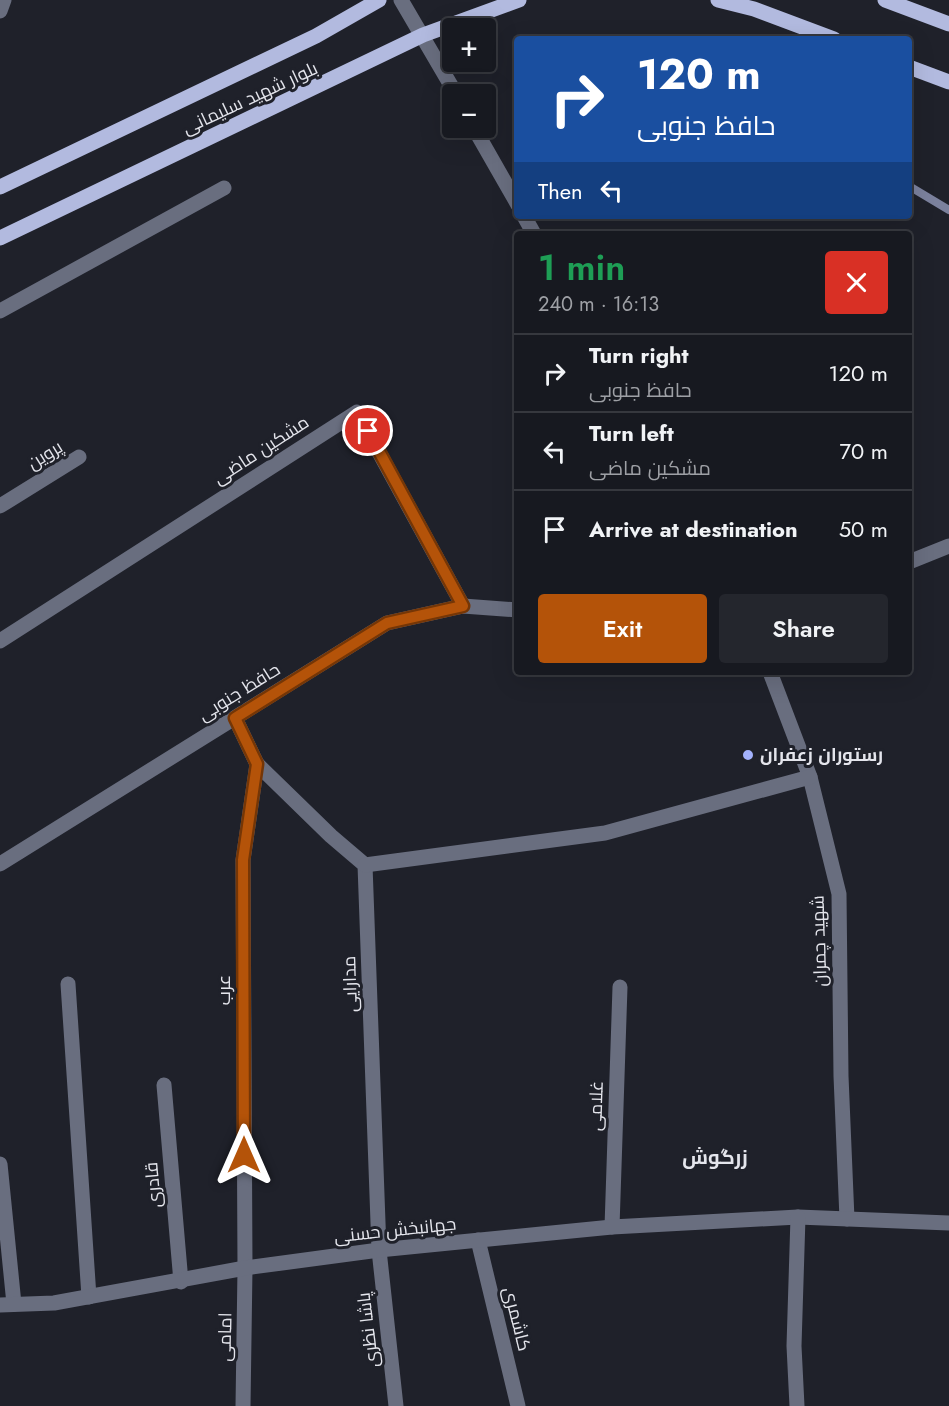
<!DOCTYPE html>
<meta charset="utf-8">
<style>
:root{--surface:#171920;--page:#24262d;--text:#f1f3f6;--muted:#9ea0a5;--line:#36383e;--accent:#b45309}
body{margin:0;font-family:Jost,Cairo,sans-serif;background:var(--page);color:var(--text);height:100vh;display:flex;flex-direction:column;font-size:22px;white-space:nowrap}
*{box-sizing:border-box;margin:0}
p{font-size:20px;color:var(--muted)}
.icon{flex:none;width:33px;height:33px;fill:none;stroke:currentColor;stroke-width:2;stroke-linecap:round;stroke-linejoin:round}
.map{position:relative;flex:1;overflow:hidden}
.drawer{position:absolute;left:514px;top:231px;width:398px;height:444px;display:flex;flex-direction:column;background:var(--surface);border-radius:6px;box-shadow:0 6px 24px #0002,0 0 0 2px var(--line)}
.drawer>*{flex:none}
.top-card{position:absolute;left:514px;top:36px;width:398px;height:183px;border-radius:6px;box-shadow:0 6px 24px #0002,0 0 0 2px var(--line);background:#1a4fa0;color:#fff;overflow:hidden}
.fabs{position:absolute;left:442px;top:18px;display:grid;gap:12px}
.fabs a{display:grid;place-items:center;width:54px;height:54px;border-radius:6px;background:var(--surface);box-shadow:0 6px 24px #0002,0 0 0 2px var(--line);font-size:30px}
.pin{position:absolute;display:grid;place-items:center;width:51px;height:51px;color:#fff;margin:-26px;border:3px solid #fff;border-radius:50%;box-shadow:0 2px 6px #0007}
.me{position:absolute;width:66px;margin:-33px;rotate:0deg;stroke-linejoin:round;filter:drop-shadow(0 0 4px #0008)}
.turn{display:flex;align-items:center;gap:21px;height:126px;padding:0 24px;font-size:27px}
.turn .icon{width:78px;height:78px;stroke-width:2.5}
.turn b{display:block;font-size:42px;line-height:51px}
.then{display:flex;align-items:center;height:57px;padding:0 24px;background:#0003;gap:12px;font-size:22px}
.round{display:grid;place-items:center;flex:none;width:63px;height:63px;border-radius:6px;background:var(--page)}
.head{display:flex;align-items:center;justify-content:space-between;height:102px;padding:0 24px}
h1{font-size:36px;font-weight:600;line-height:45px;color:#1e9e55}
.primary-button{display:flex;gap:12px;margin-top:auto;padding:12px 24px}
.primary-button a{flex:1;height:69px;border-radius:6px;background:var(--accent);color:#fff;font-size:24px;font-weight:600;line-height:69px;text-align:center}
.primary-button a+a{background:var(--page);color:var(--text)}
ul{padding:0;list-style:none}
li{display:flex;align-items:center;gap:18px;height:78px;padding:0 24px;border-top:2px solid var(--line)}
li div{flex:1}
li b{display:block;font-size:22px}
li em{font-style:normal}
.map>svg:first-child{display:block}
</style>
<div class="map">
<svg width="949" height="1406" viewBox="0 0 949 1406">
<rect width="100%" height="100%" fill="#1f212a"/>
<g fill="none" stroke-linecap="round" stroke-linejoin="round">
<g stroke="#7b819d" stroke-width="8">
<path d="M516 47H518"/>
<path d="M909 186 949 210"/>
</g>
<g stroke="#696e7f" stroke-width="15">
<path d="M401 0 456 94"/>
<path d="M0 11 4 0"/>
<path d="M474 128 518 205"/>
<path d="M524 216 534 234"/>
<path d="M0 311 224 188"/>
<path d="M0 506 79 457"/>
<path d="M909 562 949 546"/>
<path d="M0 641 357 412 463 606"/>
<path d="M770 672 810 777 839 894 841 1076 847 1219"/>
<path d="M235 718 257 764 243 860 245 1268 243 1406"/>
<path d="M257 764 331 836 365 865 379 1250 396 1406"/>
<path d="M0 864 387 623 463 606 518 610"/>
<path d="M365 865 605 833 810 777"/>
<path d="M68 984 89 1297"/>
<path d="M164 1085 181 1282"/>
<path d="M0 1164 14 1304"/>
<path d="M612 1227 620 987"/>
<path d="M478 1240 518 1406"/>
<path d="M0 1305 54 1303 245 1268 379 1250 612 1227 798 1217 949 1223"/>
<path d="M797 1406 794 1346 798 1217"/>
</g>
<g stroke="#b2badf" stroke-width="15">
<path d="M718 0 754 9 834 39"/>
<path d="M885 0 949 24"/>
<path d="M909 67 949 82"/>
<path d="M0 187 316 36 379 0"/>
<path d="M0 238 423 35 519 0"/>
</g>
</g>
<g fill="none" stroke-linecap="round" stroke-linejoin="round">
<g stroke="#753606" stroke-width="15">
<path id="route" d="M244 1155 243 860 257 764 235 718 387 623 463 606 368 431"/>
</g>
<use href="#route" stroke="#b45309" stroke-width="10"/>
</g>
<circle fill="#a3b2fd" stroke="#1f212a" stroke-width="2" cx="748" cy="755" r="6"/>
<g text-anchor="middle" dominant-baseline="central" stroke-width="6" stroke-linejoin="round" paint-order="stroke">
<g font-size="18" fill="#e4e5ec" stroke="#1f212a">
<text transform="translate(250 98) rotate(-25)">بلوار شهید سلیمانی</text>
<text transform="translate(261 450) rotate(-33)">مشکین ماضی</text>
<text transform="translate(45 455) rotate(-32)">پروین</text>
<text transform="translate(239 692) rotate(-32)">حافظ جنوبی</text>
<text transform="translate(819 941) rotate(-92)">شهید چمران</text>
<text transform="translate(350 984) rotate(-92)">مدارایی</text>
<text transform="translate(224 990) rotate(-90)">عرب</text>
<text transform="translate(596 1106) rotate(-88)">غلامی</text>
<text transform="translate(153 1185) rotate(-95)">قادری</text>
<text transform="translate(395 1230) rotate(-6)">جهانبخش حسنی</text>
<text transform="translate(517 1319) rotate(76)">کاشمری</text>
<text transform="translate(368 1330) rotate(-97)">پاشا نظری</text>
<text transform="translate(225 1337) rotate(-89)">امامی</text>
</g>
<g font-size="18" font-weight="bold" fill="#e4e5ec" stroke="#1f212a" text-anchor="start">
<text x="760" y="755">رستوران زعفران</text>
</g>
<g font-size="20" font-weight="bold" fill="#e4e5ec" stroke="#1f212a">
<text x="715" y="1157">زرگوش</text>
</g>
</g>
</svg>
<div class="fabs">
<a>+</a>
<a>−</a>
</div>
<div class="pin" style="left:368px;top:431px;background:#d93025"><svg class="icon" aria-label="arrive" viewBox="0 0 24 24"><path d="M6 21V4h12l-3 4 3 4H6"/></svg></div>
<svg class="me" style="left:244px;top:1155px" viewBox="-20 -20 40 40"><path d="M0-17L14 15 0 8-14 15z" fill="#b45309" stroke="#fff" stroke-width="4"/></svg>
<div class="top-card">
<div class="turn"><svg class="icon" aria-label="right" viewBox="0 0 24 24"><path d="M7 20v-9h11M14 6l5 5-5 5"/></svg><div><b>120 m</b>حافظ جنوبی</div></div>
<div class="then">Then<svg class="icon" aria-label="left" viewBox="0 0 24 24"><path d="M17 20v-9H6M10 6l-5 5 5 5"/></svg></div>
</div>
<section class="drawer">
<div class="head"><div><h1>1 min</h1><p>240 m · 16:13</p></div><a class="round" style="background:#d93025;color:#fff"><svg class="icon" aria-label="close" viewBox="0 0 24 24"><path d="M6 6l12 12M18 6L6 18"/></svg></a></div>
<ul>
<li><svg class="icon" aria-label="right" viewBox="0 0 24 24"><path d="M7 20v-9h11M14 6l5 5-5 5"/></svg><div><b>Turn right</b><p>حافظ جنوبی</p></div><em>120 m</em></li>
<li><svg class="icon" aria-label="left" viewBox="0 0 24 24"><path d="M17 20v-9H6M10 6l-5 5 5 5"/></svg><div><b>Turn left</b><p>مشکین ماضی</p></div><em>70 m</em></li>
<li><svg class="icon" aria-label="arrive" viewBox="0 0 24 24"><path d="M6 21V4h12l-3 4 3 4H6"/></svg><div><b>Arrive at destination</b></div><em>50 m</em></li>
</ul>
<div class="primary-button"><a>Exit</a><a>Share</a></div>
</section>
</div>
